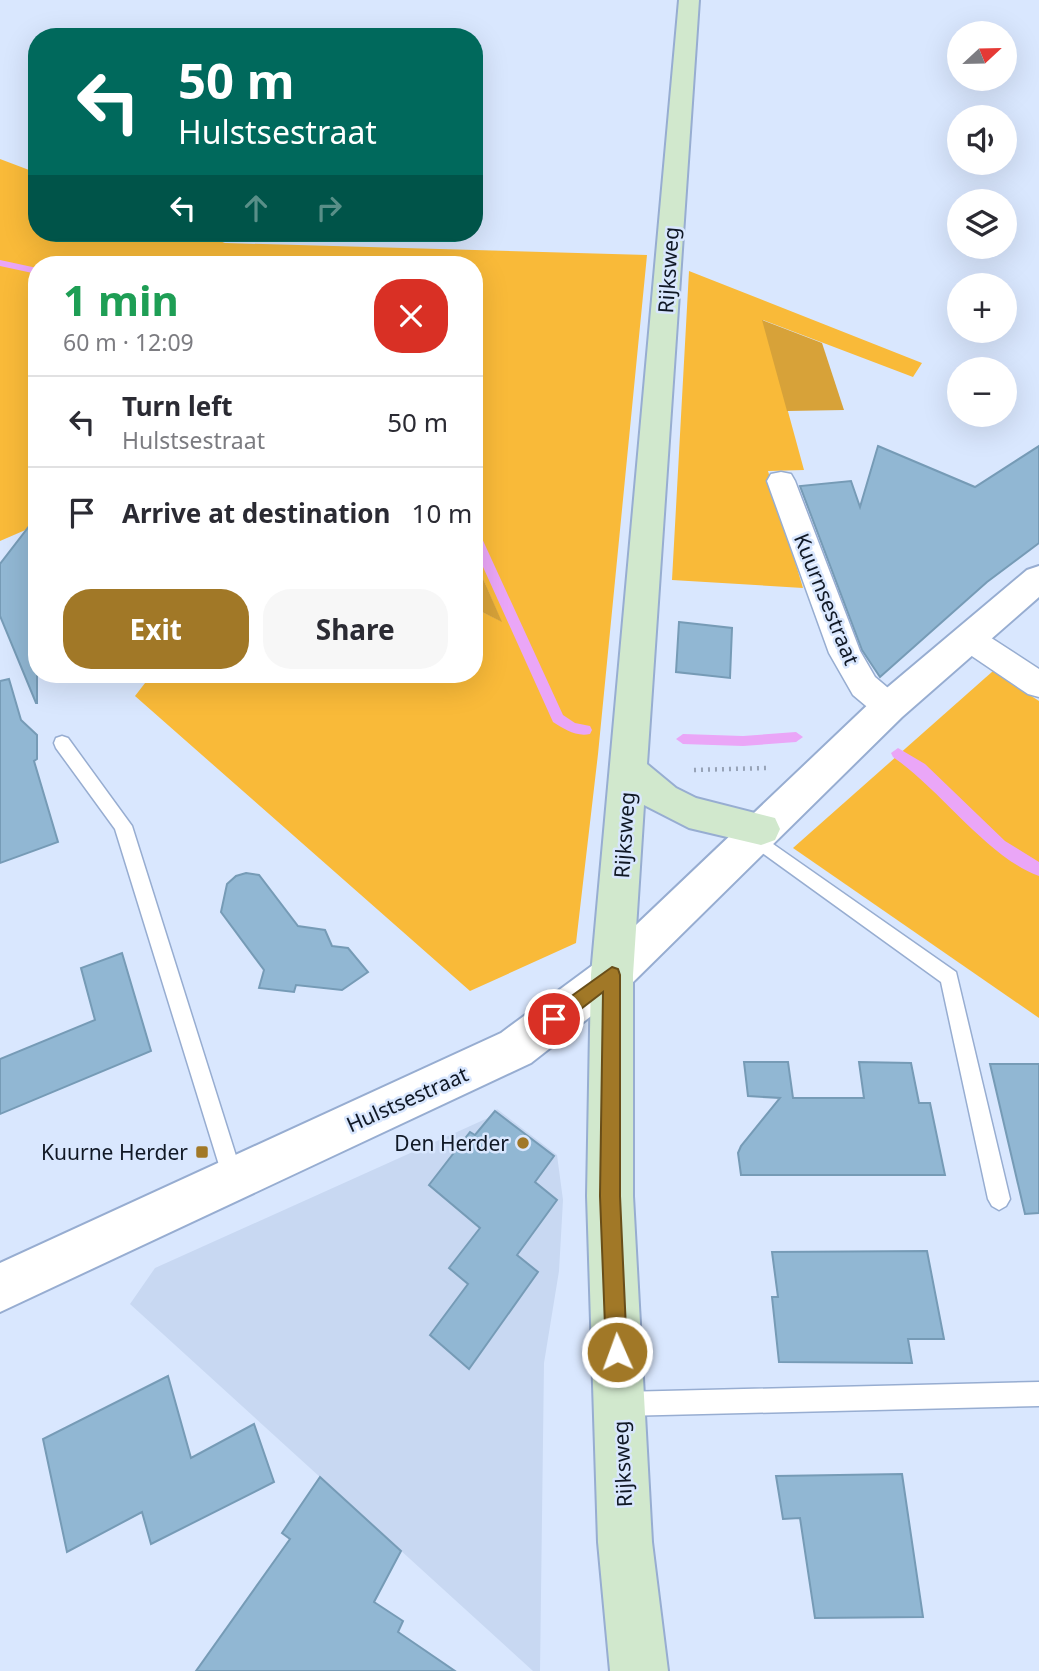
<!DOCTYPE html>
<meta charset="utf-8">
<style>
:root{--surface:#fff;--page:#f7f7f7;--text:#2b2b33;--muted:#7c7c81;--line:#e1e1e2;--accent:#a17827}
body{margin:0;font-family:"Noto Sans",sans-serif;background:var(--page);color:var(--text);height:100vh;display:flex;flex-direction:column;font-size:26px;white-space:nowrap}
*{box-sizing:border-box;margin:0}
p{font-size:23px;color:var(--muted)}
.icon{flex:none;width:38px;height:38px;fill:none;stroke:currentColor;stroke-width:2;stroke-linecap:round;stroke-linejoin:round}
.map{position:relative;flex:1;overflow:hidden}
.side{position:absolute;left:28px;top:256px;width:455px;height:427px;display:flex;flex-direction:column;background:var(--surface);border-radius:28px;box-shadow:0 7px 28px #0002}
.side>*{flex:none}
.top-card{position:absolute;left:28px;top:28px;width:455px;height:214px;border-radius:28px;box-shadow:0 7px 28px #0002;background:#00695c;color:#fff;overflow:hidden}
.needle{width:46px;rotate:68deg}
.fabs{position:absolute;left:947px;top:21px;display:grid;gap:14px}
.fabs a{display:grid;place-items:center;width:70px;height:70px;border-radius:50%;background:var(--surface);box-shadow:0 7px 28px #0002;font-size:35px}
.pin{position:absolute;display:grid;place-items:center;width:60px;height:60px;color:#fff;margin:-30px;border:4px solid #fff;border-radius:50%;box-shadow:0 2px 7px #0007}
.me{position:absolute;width:77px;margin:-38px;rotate:358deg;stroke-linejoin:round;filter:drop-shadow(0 0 5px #0008)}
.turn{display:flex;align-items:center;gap:24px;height:147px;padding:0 35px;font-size:32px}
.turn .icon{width:91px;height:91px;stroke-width:2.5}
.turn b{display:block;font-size:49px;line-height:60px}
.lanes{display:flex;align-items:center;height:66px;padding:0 35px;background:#0003;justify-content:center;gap:35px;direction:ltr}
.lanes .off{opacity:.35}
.round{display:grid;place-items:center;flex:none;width:74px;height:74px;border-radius:28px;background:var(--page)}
.head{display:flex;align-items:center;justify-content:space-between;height:119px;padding:0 35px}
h1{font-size:42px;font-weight:700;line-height:52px;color:#1e9e55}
.cta{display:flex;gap:14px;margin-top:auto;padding:14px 35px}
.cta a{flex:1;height:80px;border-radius:28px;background:var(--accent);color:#fff;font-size:28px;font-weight:700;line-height:80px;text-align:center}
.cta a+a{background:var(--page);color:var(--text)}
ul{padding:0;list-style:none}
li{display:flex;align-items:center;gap:21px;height:91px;padding:0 35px;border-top:2px solid var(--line)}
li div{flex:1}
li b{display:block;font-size:26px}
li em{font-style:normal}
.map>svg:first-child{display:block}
</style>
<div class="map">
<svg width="1039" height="1671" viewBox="0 0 1039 1671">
<rect width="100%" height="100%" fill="#d9e7fe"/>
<path fill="#c8d8f2" d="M497 1109 557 1155 563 1200 559 1271 544 1363 540 1671H533L130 1304 155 1268 457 1132 490 1117Z"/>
<g fill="#f9ba39">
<path d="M0 159 37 173V233H198L225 243 647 255 598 754 576 943 470 991 135 696 152 674H474V608L501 621 474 558V264H37V525L0 541Z"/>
<path d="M689 271 922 363 913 377 763 320 804 470 768 471 803 588 672 580Z"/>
<path d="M993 671 1039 701V1018L793 848Z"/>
</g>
<g fill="#d7a239">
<path d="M762 320 822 343 844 410 787 411Z"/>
<path d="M474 558 502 622 474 608Z"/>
</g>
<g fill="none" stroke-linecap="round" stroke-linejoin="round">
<g fill="#eaa6f7" fill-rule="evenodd">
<path d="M0 260 37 268V274L0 266Z"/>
<path d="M474 530 480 534 563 715 575 723 590 726 592 730 590 734C576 737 564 729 553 722L474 547Z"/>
<path d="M796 732 803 737 796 742 743 746 683 744 676 739 683 734 743 736Z"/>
<path d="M898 748 925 764 1005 841 1039 862V876C988 858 940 789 893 757L891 753Z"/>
</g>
</g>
<g fill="#91b7d3" stroke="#769bb6" stroke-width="2">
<path d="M878 446 975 487 1039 446V543L987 582 880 677 862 650 800 486 851 481 860 507Z"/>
<path d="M37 516V703H36L0 616V564Z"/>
<path d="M679 622 732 628 730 678 676 672Z"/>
<path d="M9 679 21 720 37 735V759L34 761 58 842 0 863V681Z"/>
<path d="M246 873 259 875 298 926 325 930 332 946 348 948 368 972 342 990 296 985 294 992 259 988 264 970 221 912 227 884 236 876Z"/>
<path d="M122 953 151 1051 0 1114V1059L95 1020 81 968Z"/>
<path d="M744 1062H788L793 1098H864L859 1062 911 1063 919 1103H930L945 1175H741L738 1153 741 1146 780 1098 748 1096Z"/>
<path d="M990 1064H1039V1213L1025 1214Z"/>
<path d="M495 1111 554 1156 535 1182 557 1200 517 1255 538 1272 469 1369 430 1335 468 1284 449 1268 480 1228 429 1185 470 1132 475 1135Z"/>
<path d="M927 1251 944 1339H908L912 1363 779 1362 772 1297H778L772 1252Z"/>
<path d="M168 1376 191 1458 254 1424 274 1482 151 1544 142 1512 67 1552 43 1439Z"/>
<path d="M902 1474 923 1617 815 1618 800 1518 783 1519 776 1476Z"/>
<path d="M320 1477 401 1551 374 1602 403 1621 398 1632 455 1671H196L290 1539 282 1533Z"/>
</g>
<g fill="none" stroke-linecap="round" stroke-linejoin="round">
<g stroke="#97add1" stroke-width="3">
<g id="service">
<path d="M62 736 68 738 132 826 243 1178 240 1185 233 1188 226 1185 223 1178 115 829 56 748 54 743 56 738Z"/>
<path d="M753 830 956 972 1010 1199 1006 1206 999 1210 992 1206 988 1199 941 982 747 842 744 837 747 832Z"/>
<path d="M1039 1382V1406L622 1416 614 1412 610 1404 614 1396 622 1392Z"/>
</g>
</g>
<g stroke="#97add1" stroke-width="3">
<g id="minor">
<path d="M781 472 791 474 795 481 860 651 875 677 900 698 905 707 900 716 889 720 878 716 853 695 829 653 767 481 771 474Z"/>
<path d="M968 626 979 630 1039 669V697L1028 694 957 646 952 638 957 630Z"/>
</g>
</g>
<g stroke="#97add1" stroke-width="4">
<path id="tertiary" d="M1039 566V597L902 717 627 988 531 1063 0 1312V1263L501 1033 597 962 876 697 1027 570Z"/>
</g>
<g stroke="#97add1" stroke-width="4">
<path id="secondary" d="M679 0H699L647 764 676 788 696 798 775 818 780 829 775 840 761 845 689 828 644 805 633 975V1196L652 1542 668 1671H610L598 1542 587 1196 591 975Z"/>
</g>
<path stroke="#97a3b7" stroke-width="4.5" stroke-dasharray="2 5" stroke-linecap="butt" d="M694 770 766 768"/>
<use href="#service" fill="#fff" fill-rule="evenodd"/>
<use href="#minor" fill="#fff" fill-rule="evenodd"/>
<use href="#tertiary" fill="#fff" fill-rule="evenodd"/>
<use href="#secondary" fill="#d1e8cd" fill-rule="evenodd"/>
</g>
<path fill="#a17827" stroke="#694e19" stroke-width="2" d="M612 967 618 969 620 975V1196L627 1352 624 1359 617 1362 609 1359 606 1352 600 1196 603 992 560 1025 554 1027 548 1025 545 1019 548 1013Z"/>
<g fill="#a17827" stroke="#d9e7fe" stroke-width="2.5">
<circle cx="523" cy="1143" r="7"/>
<rect x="195" y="1145" width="14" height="14" rx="3.5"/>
</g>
<g text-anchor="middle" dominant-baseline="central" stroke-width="5" stroke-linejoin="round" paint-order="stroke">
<g font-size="21" fill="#101825" stroke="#d9e7fe">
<text transform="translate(668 270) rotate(-86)">Rijksweg</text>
<text transform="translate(827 599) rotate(68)">Kuurnsestraat</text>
<text transform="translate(624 835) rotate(-86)">Rijksweg</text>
<text transform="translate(407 1099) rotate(-24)">Hulstsestraat</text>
<text transform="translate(622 1464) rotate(-93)">Rijksweg</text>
</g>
<g font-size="21" fill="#101825" stroke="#d9e7fe" text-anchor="end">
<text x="509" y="1143">Den Herder</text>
<text x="188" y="1152">Kuurne Herder</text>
</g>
</g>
</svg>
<div class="fabs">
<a><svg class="needle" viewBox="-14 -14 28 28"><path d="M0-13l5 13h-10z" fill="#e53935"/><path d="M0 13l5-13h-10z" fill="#7c7c81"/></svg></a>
<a><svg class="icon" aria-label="sound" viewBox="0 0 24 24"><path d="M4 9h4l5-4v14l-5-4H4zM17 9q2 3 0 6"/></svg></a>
<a><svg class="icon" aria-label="layers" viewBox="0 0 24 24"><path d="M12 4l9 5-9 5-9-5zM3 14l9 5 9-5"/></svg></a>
<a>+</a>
<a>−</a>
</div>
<div class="pin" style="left:554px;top:1019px;background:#d93025"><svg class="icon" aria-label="arrive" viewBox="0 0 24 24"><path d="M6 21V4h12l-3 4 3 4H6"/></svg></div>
<svg class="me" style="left:617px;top:1352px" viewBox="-20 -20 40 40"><circle r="17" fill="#a17827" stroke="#fff" stroke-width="3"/><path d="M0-11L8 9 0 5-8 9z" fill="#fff"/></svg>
<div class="top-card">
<div class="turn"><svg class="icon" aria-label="left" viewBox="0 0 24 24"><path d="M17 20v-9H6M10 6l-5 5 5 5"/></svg><div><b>50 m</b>Hulstsestraat</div></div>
<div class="lanes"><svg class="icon" aria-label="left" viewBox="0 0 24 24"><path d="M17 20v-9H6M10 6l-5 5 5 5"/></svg><svg class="icon off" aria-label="ahead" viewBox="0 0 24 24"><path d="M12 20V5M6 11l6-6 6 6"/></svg><svg class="icon off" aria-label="right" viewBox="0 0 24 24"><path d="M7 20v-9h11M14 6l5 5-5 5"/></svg></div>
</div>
<section class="side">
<div class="head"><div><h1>1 min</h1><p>60 m · 12:09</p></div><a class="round" style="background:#d93025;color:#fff"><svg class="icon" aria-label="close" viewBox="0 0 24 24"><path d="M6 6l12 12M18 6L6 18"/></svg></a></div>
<ul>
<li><svg class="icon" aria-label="left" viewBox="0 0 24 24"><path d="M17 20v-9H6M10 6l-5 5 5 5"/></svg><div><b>Turn left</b><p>Hulstsestraat</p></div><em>50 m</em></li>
<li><svg class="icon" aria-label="arrive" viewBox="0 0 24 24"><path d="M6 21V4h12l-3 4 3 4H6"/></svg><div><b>Arrive at destination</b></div><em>10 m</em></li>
</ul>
<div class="cta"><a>Exit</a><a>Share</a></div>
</section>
</div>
